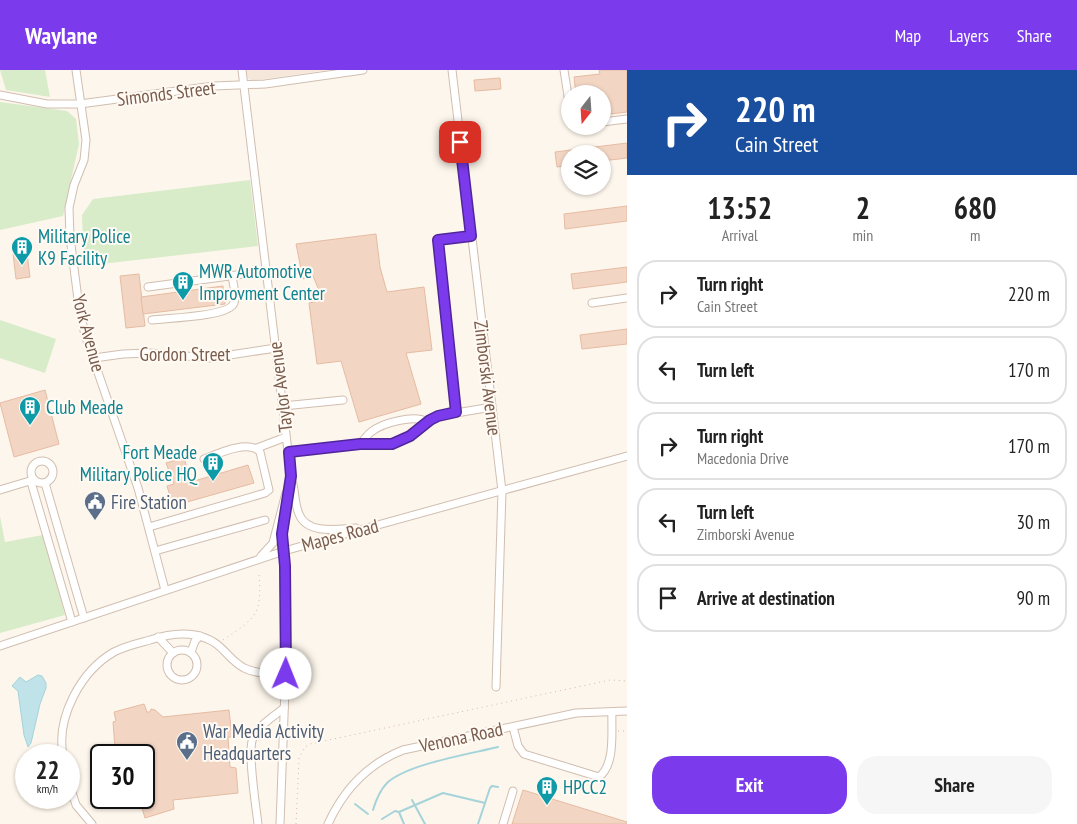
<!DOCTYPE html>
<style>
:root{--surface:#fff;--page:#f6f6f6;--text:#222;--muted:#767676;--line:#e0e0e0;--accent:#7c3aed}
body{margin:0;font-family:"PT Sans Narrow",sans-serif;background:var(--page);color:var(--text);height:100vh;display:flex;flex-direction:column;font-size:19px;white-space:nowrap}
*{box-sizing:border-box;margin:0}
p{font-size:16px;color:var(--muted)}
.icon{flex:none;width:28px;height:28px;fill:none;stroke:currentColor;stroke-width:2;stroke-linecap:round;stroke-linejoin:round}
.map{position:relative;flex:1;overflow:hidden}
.side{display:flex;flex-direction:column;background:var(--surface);width:450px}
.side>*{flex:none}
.top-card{background:#1a4fa0;color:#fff;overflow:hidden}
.needle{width:32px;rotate:197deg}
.tools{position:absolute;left:561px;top:15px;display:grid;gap:10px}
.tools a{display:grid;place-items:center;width:50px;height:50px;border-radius:50%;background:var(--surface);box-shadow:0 1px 4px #0004;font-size:25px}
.speed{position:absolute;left:15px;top:674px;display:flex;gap:10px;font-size:25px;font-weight:700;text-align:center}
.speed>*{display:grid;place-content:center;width:65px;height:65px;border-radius:50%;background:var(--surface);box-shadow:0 1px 4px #0004;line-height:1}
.speed small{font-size:12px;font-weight:400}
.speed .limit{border:2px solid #111;border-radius:8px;background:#fff;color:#111}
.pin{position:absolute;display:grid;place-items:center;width:42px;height:42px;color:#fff;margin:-21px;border-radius:10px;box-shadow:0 2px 8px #0006}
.me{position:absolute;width:55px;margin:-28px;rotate:1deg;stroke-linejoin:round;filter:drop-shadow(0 0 4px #0008)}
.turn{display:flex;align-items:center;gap:18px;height:105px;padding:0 25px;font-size:22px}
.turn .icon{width:65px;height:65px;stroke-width:2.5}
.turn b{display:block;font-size:35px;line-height:42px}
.eta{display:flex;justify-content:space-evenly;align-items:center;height:85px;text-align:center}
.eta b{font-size:30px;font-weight:800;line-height:35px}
.action{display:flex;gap:10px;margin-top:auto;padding:10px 25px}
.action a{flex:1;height:58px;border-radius:20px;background:var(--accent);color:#fff;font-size:20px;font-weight:800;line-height:58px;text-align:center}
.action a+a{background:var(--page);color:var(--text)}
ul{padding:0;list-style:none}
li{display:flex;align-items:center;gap:15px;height:68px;margin:0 10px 8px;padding:0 15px;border:2px solid var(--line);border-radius:20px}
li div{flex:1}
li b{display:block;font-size:19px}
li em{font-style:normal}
header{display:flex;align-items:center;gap:30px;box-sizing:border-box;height:70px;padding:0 25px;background:var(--accent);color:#fff}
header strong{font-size:24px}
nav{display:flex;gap:28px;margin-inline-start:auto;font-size:18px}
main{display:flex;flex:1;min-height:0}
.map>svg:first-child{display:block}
</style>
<header>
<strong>Waylane</strong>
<nav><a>Map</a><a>Layers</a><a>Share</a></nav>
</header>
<main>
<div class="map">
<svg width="627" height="754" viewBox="0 0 627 754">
<rect width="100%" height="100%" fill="#fdf6ec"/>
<path fill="#f5e8da" d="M246 0H328L251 11 247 7Z"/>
<g fill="#d8ecc9">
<path d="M0 0H45L50 27 6 20Z"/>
<path d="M0 32 67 41 76 49 79 74 63 146 0 160Z"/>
<path d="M250 110 258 176 84 196 82 145 93 129Z"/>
<path d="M0 250 56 269 45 303 0 288Z"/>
<path d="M0 446 5 472 43 465 65 545 0 563Z"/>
</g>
<path fill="#bfe3e8" stroke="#a5d3da" d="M38 605 42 606 46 613V618L40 634 31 673 28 677 24 665 18 621 12 616 20 607 26 612Z"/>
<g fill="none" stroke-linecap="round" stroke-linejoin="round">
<g stroke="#a5d3da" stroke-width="2">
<path d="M412 730 425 754"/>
<path d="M355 734 368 744"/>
<path d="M373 740C376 730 380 720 387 713 407 694 470 684 498 677"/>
<path d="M399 742 443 723 485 733"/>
<path d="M382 749 395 741 399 742 404 754"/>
<path d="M478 754 490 718 492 716 498 717"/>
</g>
</g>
<g fill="#f3d5c3" stroke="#e6bba3">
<path d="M599 0H627V42L602 45V24H576L574 7 600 4Z"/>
<path d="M500 8 501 19 475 21 474 10Z"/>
<path d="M627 73V88L602 91V84H570V95L557 97 555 82Z"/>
<path d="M627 136V151L565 159 564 144Z"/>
<path d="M376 164 380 197 387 222 424 217 432 280 406 283 421 334 359 352 341 291 317 294 309 233 323 230 313 206 303 209 296 174Z"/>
<path d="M27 183 30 207 16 209 13 184Z"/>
<path d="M627 197V212L573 219 571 204Z"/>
<path d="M139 204 145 256 126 258 120 206Z"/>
<path d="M223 216 225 234 143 244 141 227Z"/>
<path d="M627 259V274L582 279 580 265Z"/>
<path d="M45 320 59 374 14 387 0 333Z"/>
<path d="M184 388 191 412 248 395 254 413 173 436 167 416 174 414 166 393Z"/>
<path d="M144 634 147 642H150L151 639 155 640 163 647 229 640 232 667H228L230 697 236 698 238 723 173 730 174 739 145 748 139 728H144V685H126L124 678H115L113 652 116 651 114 642Z"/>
<path d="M523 720 627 752 626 754H512Z"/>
</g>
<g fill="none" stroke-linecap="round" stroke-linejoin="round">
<g stroke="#d1beb0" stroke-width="9">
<g id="minor">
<path d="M76 0 86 70 84 90 74 115 69 138 70 167 79 237 85 265 138 418 165 520"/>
<path d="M242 0 291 406 282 464 285 496 286 592 280 754"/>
<path d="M452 0 502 421 496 617"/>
<path d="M564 0 570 39"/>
<path d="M0 25 47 34H80L214 16 265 14 363 0"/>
<path d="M602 52 627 49"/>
<path d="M148 217 266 201"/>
<path d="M592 233 627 228"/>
<path d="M152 250C167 248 229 247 234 233 237 225 233 214 232 206"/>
<path d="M94 288 123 284 149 283 210 288 276 278"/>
<path d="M283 336 343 330"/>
<path d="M456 342 438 170 471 166"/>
<path d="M360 374C364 370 367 365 371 362 382 353 415 344 427 352"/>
<path d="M257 378 286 367"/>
<path d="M289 382 359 374H392L410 366 422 355 438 346 492 337"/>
<circle cx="42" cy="402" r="11"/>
<path d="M31 412 72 552"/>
<path d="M45 413 84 548"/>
<path d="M293 414C295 423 295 435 299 444 307 465 339 459 356 458"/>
<path d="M0 420 33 410"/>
<path d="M149 457 265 423 269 420 260 382C249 369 217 384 204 389"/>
<path d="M155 481 265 450"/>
<path d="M261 486 273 473 286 423"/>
<path d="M158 567 173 583"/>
<path d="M0 576 284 481 627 386"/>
<circle cx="182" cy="595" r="15"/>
<path d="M191 582 195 571 200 566"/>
<path d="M513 657 518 676 524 684 599 707C616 694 611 660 612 642"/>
<path d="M63 685C56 647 81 601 114 582 125 576 139 573 150 570 165 565 179 562 195 565 224 571 224 587 244 598 256 604 273 604 285 604"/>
<path d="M69 713 76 735 92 754"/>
<path d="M258 754C256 737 247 680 253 668 260 654 273 647 284 638"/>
<path d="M328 754C344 719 367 694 403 680L576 643 627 641"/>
<path d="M503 754 513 721"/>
</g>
</g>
<g stroke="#d9b8a5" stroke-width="1" stroke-dasharray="1 4" stroke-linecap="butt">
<path d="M223 570C257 547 262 545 259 503"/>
<path d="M618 661H627"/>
<path d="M296 754 299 688 305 677 310 674 610 610 627 611"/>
</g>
<use href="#minor" stroke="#fff" stroke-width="7"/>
</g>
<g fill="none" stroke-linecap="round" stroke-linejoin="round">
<g stroke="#51269a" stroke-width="12">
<path id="route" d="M286 604 285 496 282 464 291 406 289 382 360 374H392L410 366 430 350 438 346 456 342 438 170 471 166 460 72"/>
</g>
<use href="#route" stroke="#7c3aed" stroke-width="9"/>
</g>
<defs>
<g id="building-pin" transform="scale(1.125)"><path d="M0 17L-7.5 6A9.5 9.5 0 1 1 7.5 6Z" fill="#0f9aa8" stroke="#fffaf3"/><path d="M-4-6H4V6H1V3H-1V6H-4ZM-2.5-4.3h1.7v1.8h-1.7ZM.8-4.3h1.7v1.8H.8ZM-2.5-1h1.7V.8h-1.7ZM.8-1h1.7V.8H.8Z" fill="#fff"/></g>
<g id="civic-pin" transform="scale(1.125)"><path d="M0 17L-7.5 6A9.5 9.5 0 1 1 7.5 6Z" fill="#5c6f8a" stroke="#fffaf3"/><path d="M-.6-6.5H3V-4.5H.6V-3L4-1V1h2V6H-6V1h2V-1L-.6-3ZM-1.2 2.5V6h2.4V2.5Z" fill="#fff"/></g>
</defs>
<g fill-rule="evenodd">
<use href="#building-pin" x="22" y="177"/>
<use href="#building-pin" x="183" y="212"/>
<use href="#building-pin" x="30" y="337"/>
<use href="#building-pin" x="213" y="393"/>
<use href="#civic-pin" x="95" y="432"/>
<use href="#civic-pin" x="187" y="672"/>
<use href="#building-pin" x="547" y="717"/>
</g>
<g text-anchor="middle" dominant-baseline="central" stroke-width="4" stroke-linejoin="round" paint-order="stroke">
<g font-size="19" fill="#7a5c4d" stroke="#fffaf3">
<text transform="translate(166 23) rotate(-7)">Simonds Street</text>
<text transform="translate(89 263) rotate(75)">York Avenue</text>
<text x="185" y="284">Gordon Street</text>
<text transform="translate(488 308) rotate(83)">Zimborski Avenue</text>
<text transform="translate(280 317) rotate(-97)">Taylor Avenue</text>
<text transform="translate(340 465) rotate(-15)">Mapes Road</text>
<text transform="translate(461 667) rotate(-12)">Venona Road</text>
</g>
<g font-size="19" fill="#0d838f" stroke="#fffaf3" text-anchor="start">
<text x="38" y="166">Military Police<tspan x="38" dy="22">K9 Facility</tspan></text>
<text x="199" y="201">MWR Automotive<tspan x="199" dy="22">Improvment Center</tspan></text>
<text x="46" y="337">Club Meade</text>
<text x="197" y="382" text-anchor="end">Fort Meade<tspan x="197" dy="22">Military Police HQ</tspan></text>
<text x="563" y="717">HPCC2</text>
</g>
<g font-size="19" fill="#4e5e75" stroke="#fffaf3" text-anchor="start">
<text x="111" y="432">Fire Station</text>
<text x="203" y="661">War Media Activity<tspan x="203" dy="22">Headquarters</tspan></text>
</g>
</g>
</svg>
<div class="tools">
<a><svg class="needle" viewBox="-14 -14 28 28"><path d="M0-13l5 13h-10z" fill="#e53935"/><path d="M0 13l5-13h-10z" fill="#767676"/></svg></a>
<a><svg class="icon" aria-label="layers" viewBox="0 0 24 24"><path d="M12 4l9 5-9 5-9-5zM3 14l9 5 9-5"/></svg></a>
</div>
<div class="speed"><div>22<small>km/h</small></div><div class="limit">30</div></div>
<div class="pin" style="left:460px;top:72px;background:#d93025"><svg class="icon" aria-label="arrive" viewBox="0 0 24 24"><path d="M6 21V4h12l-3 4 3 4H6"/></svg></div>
<svg class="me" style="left:286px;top:604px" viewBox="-20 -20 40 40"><circle r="19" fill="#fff"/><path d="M0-13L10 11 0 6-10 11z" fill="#7c3aed"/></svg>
</div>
<section class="side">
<div class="top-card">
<div class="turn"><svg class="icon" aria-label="right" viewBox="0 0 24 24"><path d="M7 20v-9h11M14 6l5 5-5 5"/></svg><div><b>220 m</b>Cain Street</div></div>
</div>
<div class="eta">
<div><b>13:52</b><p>Arrival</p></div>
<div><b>2</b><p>min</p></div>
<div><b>680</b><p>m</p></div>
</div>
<ul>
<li><svg class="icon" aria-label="right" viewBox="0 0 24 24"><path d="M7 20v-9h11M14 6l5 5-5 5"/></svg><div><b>Turn right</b><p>Cain Street</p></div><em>220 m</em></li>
<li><svg class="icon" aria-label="left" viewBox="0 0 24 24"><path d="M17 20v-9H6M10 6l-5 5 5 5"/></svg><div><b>Turn left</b></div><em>170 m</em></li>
<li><svg class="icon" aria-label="right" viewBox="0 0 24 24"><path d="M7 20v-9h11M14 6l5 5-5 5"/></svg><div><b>Turn right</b><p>Macedonia Drive</p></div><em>170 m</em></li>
<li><svg class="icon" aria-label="left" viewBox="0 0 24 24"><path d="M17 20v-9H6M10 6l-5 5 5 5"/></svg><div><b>Turn left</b><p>Zimborski Avenue</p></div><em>30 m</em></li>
<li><svg class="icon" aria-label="arrive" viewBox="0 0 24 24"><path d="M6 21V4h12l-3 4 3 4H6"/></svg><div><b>Arrive at destination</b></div><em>90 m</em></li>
</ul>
<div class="action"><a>Exit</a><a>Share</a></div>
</section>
</main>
